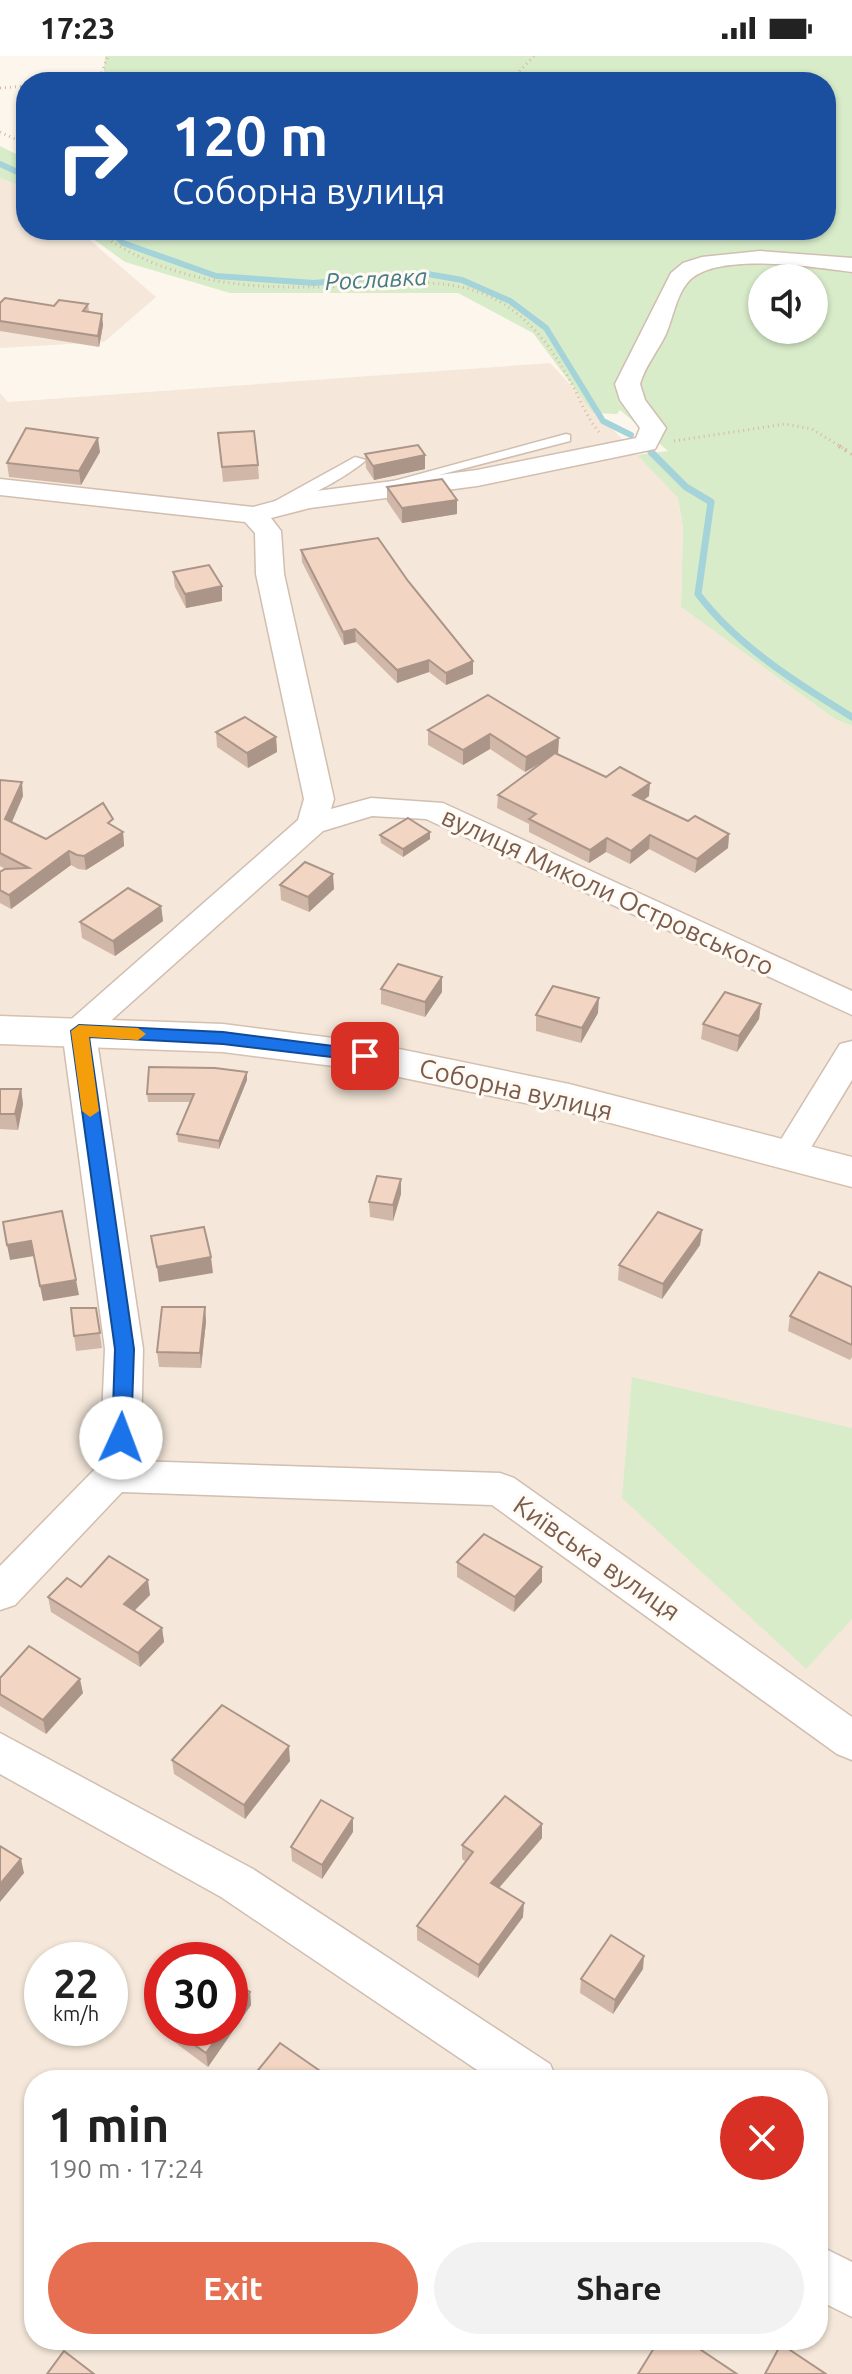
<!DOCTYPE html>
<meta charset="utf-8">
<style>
:root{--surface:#fff;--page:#f2f2f2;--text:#222;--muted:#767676;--accent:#e76f51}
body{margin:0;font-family:Ubuntu,sans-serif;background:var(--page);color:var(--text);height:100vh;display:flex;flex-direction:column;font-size:30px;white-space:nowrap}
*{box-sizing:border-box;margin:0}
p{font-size:26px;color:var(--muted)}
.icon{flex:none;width:44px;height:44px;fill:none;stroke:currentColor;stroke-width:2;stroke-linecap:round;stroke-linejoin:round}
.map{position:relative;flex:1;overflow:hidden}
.sheet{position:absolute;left:24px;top:2014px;width:804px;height:280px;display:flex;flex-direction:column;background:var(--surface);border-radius:32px;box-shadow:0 2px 6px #0004}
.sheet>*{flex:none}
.banner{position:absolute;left:16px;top:16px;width:820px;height:168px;border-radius:32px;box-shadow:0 2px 6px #0004;background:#1a4fa0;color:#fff;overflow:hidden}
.buttons{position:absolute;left:748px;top:208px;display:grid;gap:16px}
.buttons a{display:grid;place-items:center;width:80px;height:80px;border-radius:50%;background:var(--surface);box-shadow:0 2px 6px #0004;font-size:40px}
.speed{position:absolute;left:24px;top:1886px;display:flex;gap:16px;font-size:40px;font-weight:700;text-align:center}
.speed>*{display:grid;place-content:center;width:104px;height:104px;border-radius:50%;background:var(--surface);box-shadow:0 2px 6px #0004;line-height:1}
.speed small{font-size:20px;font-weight:400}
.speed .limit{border:12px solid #d22;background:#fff;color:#111}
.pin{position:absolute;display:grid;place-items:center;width:68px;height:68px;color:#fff;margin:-34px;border-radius:16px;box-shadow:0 4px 12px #0006}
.me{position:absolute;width:88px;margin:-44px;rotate:2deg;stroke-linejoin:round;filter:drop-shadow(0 0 6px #0008)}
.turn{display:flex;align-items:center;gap:28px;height:168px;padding:0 24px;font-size:36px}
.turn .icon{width:104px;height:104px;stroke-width:2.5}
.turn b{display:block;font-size:56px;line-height:68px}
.round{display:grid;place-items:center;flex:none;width:84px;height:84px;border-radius:42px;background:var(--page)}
.summary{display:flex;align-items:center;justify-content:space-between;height:136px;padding:0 24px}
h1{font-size:48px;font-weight:700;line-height:60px}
.cta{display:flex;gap:16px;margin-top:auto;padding:16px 24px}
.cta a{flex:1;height:92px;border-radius:48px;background:var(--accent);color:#fff;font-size:32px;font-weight:700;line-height:92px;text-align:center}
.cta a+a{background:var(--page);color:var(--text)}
.status{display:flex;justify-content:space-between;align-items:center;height:56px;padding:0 40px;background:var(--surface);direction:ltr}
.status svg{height:22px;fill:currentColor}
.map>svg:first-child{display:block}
</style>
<div class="status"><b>17:23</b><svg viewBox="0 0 49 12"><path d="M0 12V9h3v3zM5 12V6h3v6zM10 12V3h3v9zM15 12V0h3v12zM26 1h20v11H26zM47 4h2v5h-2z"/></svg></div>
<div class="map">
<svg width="852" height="2318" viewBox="0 0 852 2318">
<rect width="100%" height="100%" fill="#fdf6ec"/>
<g fill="#f5e8da" fill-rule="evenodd">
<path d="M0 122 26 132V174H78L156 241 104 286 0 292Z"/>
<path d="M550 307 678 442 683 472 681 551 835 663 852 670V2318H0V337L8 346ZM42 1904H110V1972H42ZM162 1904H230V1972H162ZM34 2024H818V2284H34Z"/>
</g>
<g fill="#d8ecc9" fill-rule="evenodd">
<path d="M105 0H852V670L835 663 681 551 683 472 678 442 637 399 668 395 620 354 617 358 593 357 533 277 458 237H230L125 206 81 174H826V26H103ZM762 222H814V274H762Z"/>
<path d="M0 90 26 103V132L0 122Z"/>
<path d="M632 1321 852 1372V1563L806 1613 622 1442Z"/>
</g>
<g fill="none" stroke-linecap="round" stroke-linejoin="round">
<g stroke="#a5d3da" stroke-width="6">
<path d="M0 108 26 120"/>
<path d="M111 174 123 187 216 220 314 227 422 217 462 224 510 245 546 272 603 365 631 379"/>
</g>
<path stroke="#a5d3da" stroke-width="7" d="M651 396 686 431 711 446 698 538C736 589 798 628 852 661"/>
<g stroke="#d1beb0" stroke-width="3">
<g id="lane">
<path d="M566 378 570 379V385L389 432 383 428Z"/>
<path d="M355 401 366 404C353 417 282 459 268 449Z"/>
</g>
</g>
<g stroke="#d1beb0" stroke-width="3">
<g id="street">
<path d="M760 195 852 202V216C815 211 714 195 688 226 676 240 673 262 666 278 658 295 645 310 640 328L645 344 666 372 655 393 477 430 310 452 271 462 281 475 284 518 334 743 331 753 371 742 443 747 852 935V959L426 763 372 760 323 775 96 978 143 1293 141 1382 136 1405 500 1417 514 1422 852 1661V1704L837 1698 492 1449 122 1436 15 1549 0 1554V1510L95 1413 101 1382 105 1293 62 975 67 967 298 764 304 743 256 518 255 477 245 466 0 439V423L253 451 309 436 477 414 636 382 640 372 620 344 615 328 671 217 683 207 702 201Z"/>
<path d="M852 985V1024L801 1108 789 1111 777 1108 771 1099 777 1090 840 988Z"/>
<path d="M0 1677 253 1813 550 2008 557 2024H492L221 1841 0 1718Z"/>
<path d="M818 2189 852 2206V2261L818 2244Z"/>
</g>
</g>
<g stroke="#d6c0b0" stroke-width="3">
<path id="secondary" d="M0 960 223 968 365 986 569 1028 852 1101V1131L569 1056 365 1014 223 996 0 988Z"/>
</g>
<g stroke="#d9b8a5" stroke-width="3" stroke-dasharray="1 4" stroke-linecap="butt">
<path d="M78 26 98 24"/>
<path d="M98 26 108 0"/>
<path d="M509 26 534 0"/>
<path d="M0 32 26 30"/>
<path d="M0 76 26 88"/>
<path d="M95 174C171 230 254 234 345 230 402 228 462 217 511 253 539 273 559 303 575 334 582 348 588 363 599 376"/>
<path d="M674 385 785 368 812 373 843 392"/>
</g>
<path stroke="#d9b8a5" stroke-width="4" stroke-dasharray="2 5" stroke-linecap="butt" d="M839 390 852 398"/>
<use href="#lane" fill="#fff" fill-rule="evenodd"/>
<use href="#street" fill="#fff" fill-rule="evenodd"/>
<use href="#secondary" fill="#fff" fill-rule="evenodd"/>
</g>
<g fill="#d1b7a8">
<path d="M0 247 54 250 88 248 89 256 103 269 99 291 0 275Z"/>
<path d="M218 377 258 409 259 423 223 426Z"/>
<path d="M100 396 81 429 9 421 7 407Z"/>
<path d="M365 398 425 413 374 424 366 412Z"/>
<path d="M387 431 457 458 402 467 387 445Z"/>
<path d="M301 494 473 618 446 629 429 616 397 627 356 586 344 589 302 506Z"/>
<path d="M173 516 222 530V545L186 552 175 531Z"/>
<path d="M428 674 559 682 558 697 557 698 649 740 644 744 688 765 729 778 728 792 695 817 649 793 630 808 606 796 589 807 529 776V768L497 752 498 739 542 706 525 716 490 693 463 709 428 689Z"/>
<path d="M216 676 276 681 277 696 248 712 217 691Z"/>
<path d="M0 724 23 740 12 766 46 783 114 771 123 776 124 790 86 814 78 813 71 809 11 853 0 847V816L5 813 0 810Z"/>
<path d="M430 776V783L403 801 381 787 380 779Z"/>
<path d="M280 829 334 833 309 856 281 844Z"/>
<path d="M161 850 163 865 115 900 82 882 80 866Z"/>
<path d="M442 921V936L425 961 381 948V933Z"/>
<path d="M761 948 759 963 737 996 701 983 703 968Z"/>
<path d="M598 957 581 987 536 975V959Z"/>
<path d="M247 1016V1024L219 1093 178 1086 177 1078 191 1046H148L147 1038Z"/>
<path d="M0 1033H21L23 1048 18 1074 0 1073Z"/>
<path d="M401 1123V1138L393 1165 370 1161 369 1146Z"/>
<path d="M702 1174 700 1189 662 1243 618 1224 619 1209Z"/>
<path d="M852 1231V1301L850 1304 788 1275 790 1260Z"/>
<path d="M205 1251 206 1266 201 1312 159 1311 157 1296Z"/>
<path d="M96 1252 102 1292 76 1295 74 1280Z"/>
<path d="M457 1506 542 1526 514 1556 457 1521Z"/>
<path d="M81 1531 150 1539 134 1555 162 1572 164 1586 140 1611 51 1556 48 1541Z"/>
<path d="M0 1622 83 1637 46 1678 0 1650Z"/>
<path d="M172 1704 290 1705 245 1763 174 1718Z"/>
<path d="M353 1762V1776L322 1823 292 1805 291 1791Z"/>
<path d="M542 1768V1782L499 1832 523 1861 478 1922 417 1884V1870L466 1806 462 1803V1789Z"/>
<path d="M643 1913 613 1958 580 1937 581 1923Z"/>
<path d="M250 1936 251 1949 208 2011 169 1982 167 1972H230Z"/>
</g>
<g fill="#aa9588">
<path d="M102 258 103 269 99 291 98 280Z"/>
<path d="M98 382 100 396 81 429 79 415Z"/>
<path d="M425 399V413L374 424 373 410Z"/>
<path d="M457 444V458L402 467V452Z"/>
<path d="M222 530V545L186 552 185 538Z"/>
<path d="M355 573 356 586 344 589 343 576Z"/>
<path d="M429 604V616L397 627V614Z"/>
<path d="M473 605V618L446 629V617Z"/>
<path d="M490 678V693L463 709V694Z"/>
<path d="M276 681 277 696 248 712 247 697Z"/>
<path d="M559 682 558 697 525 716 526 701Z"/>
<path d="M22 726 23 740 7 777 5 763Z"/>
<path d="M650 727 649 740 632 752 633 739Z"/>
<path d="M123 776 124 790 86 814 84 800Z"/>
<path d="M430 776V783L403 801V793Z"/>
<path d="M729 778 728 792 695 817 697 803Z"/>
<path d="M650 779 649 793 630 808 631 795Z"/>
<path d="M607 782 606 796 589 807 590 794Z"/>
<path d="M69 795 71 809 11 853 9 839Z"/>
<path d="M333 818 334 833 309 856 308 841Z"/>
<path d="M161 850 163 865 115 900 113 885Z"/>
<path d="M442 921V936L425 961V946Z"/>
<path d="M599 942 598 957 581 987 582 972Z"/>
<path d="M761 948 759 963 737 996 739 980Z"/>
<path d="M247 1016V1024L219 1093V1085Z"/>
<path d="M21 1033 23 1048 18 1074 15 1058Z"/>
<path d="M401 1123V1138L393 1165V1149Z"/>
<path d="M702 1174 700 1189 662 1243 663 1228Z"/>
<path d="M31 1185 34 1200 10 1204 7 1189Z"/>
<path d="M211 1201 213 1217 159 1226 157 1211Z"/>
<path d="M76 1224 79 1239 43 1245 40 1230Z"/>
<path d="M205 1251 206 1266 201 1312 200 1297Z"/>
<path d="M542 1511V1526L514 1556 515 1541Z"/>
<path d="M148 1524 150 1539 126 1563 124 1548Z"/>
<path d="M162 1572 164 1586 140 1611 138 1597Z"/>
<path d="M80 1623 83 1637 46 1678 43 1664Z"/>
<path d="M289 1690 290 1705 245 1763 244 1749Z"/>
<path d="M353 1762V1776L322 1823V1809Z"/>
<path d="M542 1768V1782L491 1841V1827Z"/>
<path d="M21 1803 24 1817 0 1846V1828Z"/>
<path d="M524 1847 523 1861 478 1922 479 1909Z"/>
<path d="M644 1900 643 1913 613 1958 615 1944Z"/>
<path d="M250 1936 251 1949 208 2011 206 1997 224 1972H230V1964Z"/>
</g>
<g fill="#f3d5c3" stroke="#aa9588" stroke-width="2">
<path d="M5 242 54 250 59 244 88 248 83 255 102 258 98 280 0 265V247Z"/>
<path d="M26 372 98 382 79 415 7 407Z"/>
<path d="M254 375 258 409 222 411 218 377Z"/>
<path d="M418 389 425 399 373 410 365 398Z"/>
<path d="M442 423 457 444 402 452 387 431Z"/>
<path d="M378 482 408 525 473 605 446 617 429 604 397 614 355 573 343 576 301 494Z"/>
<path d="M209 509 222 530 185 538 173 516Z"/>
<path d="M488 639 559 682 526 701 490 678 463 694 428 674Z"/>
<path d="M245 661 276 681 247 697 216 676Z"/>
<path d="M555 697 606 721 620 711 650 727 633 739 688 765 695 760 729 778 697 803 650 779 631 795 607 782 590 794 529 763 536 758 498 739Z"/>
<path d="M0 724 22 726 5 763 46 783 103 747 113 763 108 767 123 776 84 800 77 799 69 795 9 839 0 834V816L5 813 29 812 0 797Z"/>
<path d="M408 762 430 776 403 793 380 779Z"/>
<path d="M305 806 333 818 308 841 280 829Z"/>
<path d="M128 832 161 850 113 885 80 866Z"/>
<path d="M398 908 442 921 425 946 381 933Z"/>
<path d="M553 930 599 942 582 972 536 959Z"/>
<path d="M725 936 761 948 739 980 703 968Z"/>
<path d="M149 1011 215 1012 247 1016 219 1085 177 1078 194 1038H147Z"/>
<path d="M0 1033H21L15 1058H0Z"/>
<path d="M377 1120 401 1123 393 1149 369 1146Z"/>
<path d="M62 1155 76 1224 40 1230 31 1185 7 1189 3 1166Z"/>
<path d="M658 1156 702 1174 663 1228 619 1209Z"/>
<path d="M204 1171 211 1201 157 1211 151 1180Z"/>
<path d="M819 1216 852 1231V1289L790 1260Z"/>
<path d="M162 1251H205L200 1297 157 1296Z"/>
<path d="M71 1252H96L100 1277 74 1280Z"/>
<path d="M484 1478 542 1511 515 1541 457 1506Z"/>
<path d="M109 1500 148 1524 124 1548 162 1572 138 1597 48 1541 67 1522 81 1531Z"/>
<path d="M29 1590 80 1623 43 1664 0 1638V1622Z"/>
<path d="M222 1649 289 1690 244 1749 172 1704Z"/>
<path d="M505 1740 542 1768 491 1827 524 1847 479 1909 417 1870 473 1796 462 1789Z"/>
<path d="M321 1744 353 1762 322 1809 291 1791Z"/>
<path d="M0 1790 21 1803 0 1828Z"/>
<path d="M611 1879 644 1900 615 1944 581 1923Z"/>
<path d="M230 1923 250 1936 230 1964Z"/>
<path d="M171 1972H224L206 1997Z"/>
<path d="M280 1987 333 2024H250Z"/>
<path d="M659 2284H686L737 2318H638Z"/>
<path d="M781 2288 826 2318H765Z"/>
<path d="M64 2295 94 2318H47Z"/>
</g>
<path fill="#1a73e8" stroke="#114b97" stroke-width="2" d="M79 969 223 976 365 994 373 1000 365 1005 223 988 89 981 134 1293 131 1382 128 1387H114L112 1382 115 1293 71 975Z"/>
<path fill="#f59e0b" d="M79 969 138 972 146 978 138 984 89 981 99 1055 90 1061 82 1055 71 975Z"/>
<g text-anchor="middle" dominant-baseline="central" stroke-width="6" stroke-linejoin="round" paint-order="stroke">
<g font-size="24" font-style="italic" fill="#437c86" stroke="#fffaf3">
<text transform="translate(376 223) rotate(-3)">Рославка</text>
</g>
<g font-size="26" fill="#7a5c4d" stroke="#fffaf3">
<text transform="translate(608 835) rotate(25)">вулиця Миколи Островського</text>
<text transform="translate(516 1033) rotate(13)">Соборна вулиця</text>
<text transform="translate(597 1502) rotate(35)">Київська вулиця</text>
</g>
</g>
</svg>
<div class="buttons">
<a><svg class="icon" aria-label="sound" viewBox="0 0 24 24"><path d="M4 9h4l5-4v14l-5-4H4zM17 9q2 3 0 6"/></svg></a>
</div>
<div class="speed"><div>22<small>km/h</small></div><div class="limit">30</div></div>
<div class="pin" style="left:365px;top:1000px;background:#d93025"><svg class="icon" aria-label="arrive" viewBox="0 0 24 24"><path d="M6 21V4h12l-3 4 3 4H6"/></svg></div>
<svg class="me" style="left:121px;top:1382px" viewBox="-20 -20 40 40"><circle r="19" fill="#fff"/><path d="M0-13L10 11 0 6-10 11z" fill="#1a73e8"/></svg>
<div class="banner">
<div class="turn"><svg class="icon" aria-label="right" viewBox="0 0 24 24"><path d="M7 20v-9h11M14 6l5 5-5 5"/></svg><div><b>120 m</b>Соборна вулиця</div></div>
</div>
<section class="sheet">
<div class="summary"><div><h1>1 min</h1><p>190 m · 17:24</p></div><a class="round" style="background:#d93025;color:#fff"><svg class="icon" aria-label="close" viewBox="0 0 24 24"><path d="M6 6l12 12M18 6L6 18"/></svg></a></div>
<div class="cta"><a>Exit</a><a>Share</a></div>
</section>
</div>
